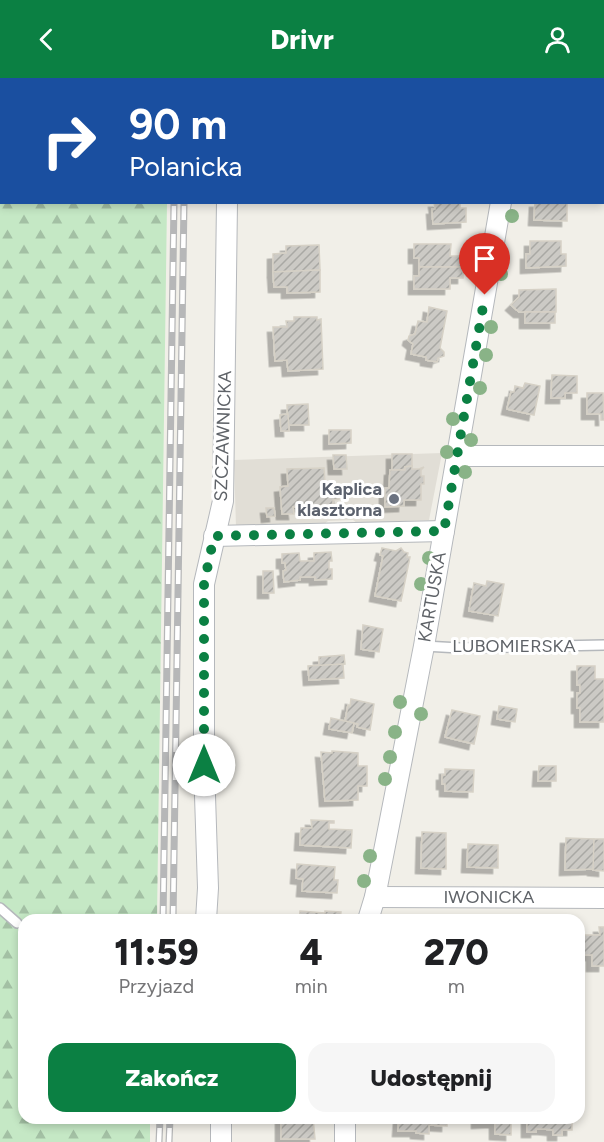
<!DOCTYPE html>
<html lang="pl">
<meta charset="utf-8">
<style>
:root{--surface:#fff;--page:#f6f6f6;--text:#202124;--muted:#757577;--accent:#0b8043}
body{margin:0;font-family:Figtree,sans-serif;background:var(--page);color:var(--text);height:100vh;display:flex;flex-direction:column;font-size:22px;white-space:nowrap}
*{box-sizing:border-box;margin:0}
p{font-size:20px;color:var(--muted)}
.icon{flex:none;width:33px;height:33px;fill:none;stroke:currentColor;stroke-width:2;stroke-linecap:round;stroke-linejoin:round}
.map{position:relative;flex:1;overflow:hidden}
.side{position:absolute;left:18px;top:836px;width:567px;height:210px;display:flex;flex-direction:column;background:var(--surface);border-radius:18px;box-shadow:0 3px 9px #0003}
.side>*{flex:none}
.top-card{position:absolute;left:0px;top:0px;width:604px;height:126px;box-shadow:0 3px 9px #0003;background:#1a4fa0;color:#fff;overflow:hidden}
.pin{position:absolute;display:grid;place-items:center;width:51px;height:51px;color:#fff;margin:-62px -26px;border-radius:50% 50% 50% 0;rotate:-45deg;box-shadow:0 0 6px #0007}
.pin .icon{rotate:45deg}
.me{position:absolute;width:66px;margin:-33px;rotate:0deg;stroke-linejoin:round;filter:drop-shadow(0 0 4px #0008)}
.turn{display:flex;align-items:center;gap:21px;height:126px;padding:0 30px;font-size:27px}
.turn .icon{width:78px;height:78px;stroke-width:2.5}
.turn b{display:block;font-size:42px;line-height:51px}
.eta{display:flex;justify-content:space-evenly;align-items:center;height:102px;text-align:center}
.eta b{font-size:36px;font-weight:800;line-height:42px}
.button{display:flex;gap:12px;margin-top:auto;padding:12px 30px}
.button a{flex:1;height:69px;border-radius:18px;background:var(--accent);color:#fff;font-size:24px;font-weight:800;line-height:69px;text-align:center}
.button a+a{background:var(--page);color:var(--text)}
header{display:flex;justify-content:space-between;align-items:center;height:78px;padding:0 30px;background:var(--accent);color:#fff;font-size:27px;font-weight:800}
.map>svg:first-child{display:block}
</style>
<header><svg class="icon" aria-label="back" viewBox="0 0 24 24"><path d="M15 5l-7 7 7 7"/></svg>Drivr<svg class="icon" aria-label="person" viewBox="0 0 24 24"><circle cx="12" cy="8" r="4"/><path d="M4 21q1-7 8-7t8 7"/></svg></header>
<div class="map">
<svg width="604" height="1064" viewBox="0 0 604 1064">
<defs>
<pattern id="forest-firs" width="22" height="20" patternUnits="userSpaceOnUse" patternTransform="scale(1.5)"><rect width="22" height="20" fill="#c5e8c5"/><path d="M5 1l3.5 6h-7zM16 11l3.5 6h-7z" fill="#a3c0a4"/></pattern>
<pattern id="building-hatch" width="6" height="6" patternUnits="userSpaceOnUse" patternTransform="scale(1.5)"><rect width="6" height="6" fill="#cccac5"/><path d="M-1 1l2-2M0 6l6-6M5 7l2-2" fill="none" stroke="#a9a8a4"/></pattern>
<filter id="shadow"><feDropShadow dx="-5.5" dy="5.5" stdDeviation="0" flood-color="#0004"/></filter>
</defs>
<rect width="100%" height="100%" fill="#f1efe8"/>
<path fill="#e1ded6" d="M442 375 429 442 357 445 353 442 328 443 324 446 236 449 234 382Z"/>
<path fill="url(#forest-firs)" d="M0 0 64 1 2 2V124L167 125 157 841 24 842V1040H150V1064H0Z"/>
<g fill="url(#building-hatch)" stroke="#d6d1c6" stroke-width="1.5" filter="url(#shadow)">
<path d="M397 0H436L437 2H398Z"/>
<path d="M434 124H460V130H466V144L433 146 432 131H435Z"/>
<path d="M535 124H567V143L534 142Z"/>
<path d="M530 163H561V176H566V188L526 190V176H530Z"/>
<path d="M414 166H451L450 178H462L463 189H419V180H414Z"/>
<path d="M319 167 320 192 273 194V176L286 175V168Z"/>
<path d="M419 189H463V200H450V211H414V198H419Z"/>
<path d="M320 192V214L287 215V209H274L273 194Z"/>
<path d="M556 211V234H519L511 227 519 219V212Z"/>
<path d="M429 229 447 233 440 270 444 274V278L438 280 437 284 426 282V279L411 276 413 266 408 262 409 258 415 256 418 243 427 244Z"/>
<rect x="525" y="234" width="30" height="11"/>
<path d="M294 239H317V242L321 241 323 291 288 293 287 282 275 283 273 249H287L286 243H294Z"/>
<path d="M552 297 577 298V315H565V320H551Z"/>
<path d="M525 305 540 308 534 337 507 331 511 314H514L515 308 523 310Z"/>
<path d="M587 315H603L604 342H601V336H587Z"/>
<path d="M308 326 309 347H288L287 327Z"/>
<path d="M288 336 289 353H281L280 337Z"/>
<path d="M329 352H351V365L329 366Z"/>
<path d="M392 376H412V388L405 389V392H392Z"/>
<path d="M333 377H346L347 391H334Z"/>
<path d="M412 388V391H419L424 389 421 392V398H424V406H421V422H404V428L385 429V410H389L390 392H405V389Z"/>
<path d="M324 390 325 406H338L339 421 333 422V427L293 429 294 436H282L280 409 288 408 287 391Z"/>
<path d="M266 430H274L275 438 267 439Z"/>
<path d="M382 470 396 473 401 470 404 474 408 475 407 479H410L401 523 375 518 383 478 380 477Z"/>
<path d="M331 474 332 483H329V491H332V501L315 502V499H300V502L284 504 283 493 286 492 285 485H282V476L299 475 300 483H314V475Z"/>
<path d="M263 493H273L274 515H263Z"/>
<path d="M487 503 504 506 498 538 469 533 474 505 486 508Z"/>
<path d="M363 547 383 551 379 574 361 571Z"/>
<path d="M344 577 345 586 319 588V579Z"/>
<path d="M343 586 344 600 309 602 308 588Z"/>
<path d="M577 588H595V601H604V644H580V630H577V615H580V607H577Z"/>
<path d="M351 621 374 626 370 652 357 649 358 646 345 643 348 627 350 628Z"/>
<path d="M499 628 517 631 515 644 497 641Z"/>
<path d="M452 632 480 638 474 666 445 659Z"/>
<path d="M331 640 354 645 352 655 329 651Z"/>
<path d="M332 673 358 675V688H367V708H358V722L325 723 321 674 332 675Z"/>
<path d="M539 688H556V703H538Z"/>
<path d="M445 691 474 692 473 714 445 713V706H442V697H445Z"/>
<path d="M311 742 334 743V745H329V751L352 752 351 770 300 767 301 750H312Z"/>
<path d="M422 754 446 755V791L421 790Z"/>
<path d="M566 760 594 761V791L565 792Z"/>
<path d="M594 761H604V793L593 792Z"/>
<path d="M468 766 498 767V790L467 789Z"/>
<path d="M297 786 335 789 334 802H338L337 815 302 813 303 801 296 800Z"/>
<path d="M300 833 325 835V833L341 834 340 842H299Z"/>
<path d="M599 849H604V888H592V877H579V857H600Z"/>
<path d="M281 1040H313L315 1061H281Z"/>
<path d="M399 1040H447V1048L429 1047V1056L416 1055V1053H398Z"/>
<path d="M477 1040H511V1057L495 1056V1044L477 1045Z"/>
<path d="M527 1040H572V1052H562V1057H553V1052L543 1051H536V1054H527Z"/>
</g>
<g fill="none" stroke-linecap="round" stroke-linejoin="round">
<g stroke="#b5b8bc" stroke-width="12">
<g id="service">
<path d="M424 568 460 570 604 567"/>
<path d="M0 830 17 845"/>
</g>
</g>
<g stroke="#b5b8bc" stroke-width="22">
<g id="minor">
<path d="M465 0 466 2"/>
<path d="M228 2V0"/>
<path d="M603 21 604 20"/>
<path d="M457 378H604"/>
<path d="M214 458 444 453"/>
<path d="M375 819 604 820"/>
<path d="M206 842 208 810 204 687V506L223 423 227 124"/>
<path d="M368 842 375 819 424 568 501 124"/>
<path d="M221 1040V1064"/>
<path d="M345 1064V1040"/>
</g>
</g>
<use href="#service" stroke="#fff" stroke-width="9"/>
<use href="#minor" stroke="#fff" stroke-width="20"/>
<g stroke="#b6b7b8" stroke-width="7">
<g id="rail">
<path d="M176 2V0"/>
<path d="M186 2V0"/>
<path d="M163 842 174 124"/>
<path d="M173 842 184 124"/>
<path d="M159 1064 160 1040"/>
<path d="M169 1064 170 1040"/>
</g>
</g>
<use href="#rail" stroke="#fff" stroke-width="4.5" stroke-dasharray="14" stroke-linecap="butt"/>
</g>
<g fill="#89b387">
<circle cx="512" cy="138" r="7"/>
<circle cx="501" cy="196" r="7"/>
<circle cx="491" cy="249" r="7"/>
<circle cx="486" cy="277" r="7"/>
<circle cx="480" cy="310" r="7"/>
<circle cx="453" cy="341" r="7"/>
<circle cx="471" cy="362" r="7"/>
<circle cx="447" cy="374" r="7"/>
<circle cx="465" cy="394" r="7"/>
<circle cx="429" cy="480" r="7"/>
<circle cx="421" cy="506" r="7"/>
<circle cx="400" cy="624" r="7"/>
<circle cx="421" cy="636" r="7"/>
<circle cx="395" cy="654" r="7"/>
<circle cx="390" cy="679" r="7"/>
<circle cx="385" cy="701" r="7"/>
<circle cx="370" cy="778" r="7"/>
<circle cx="364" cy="803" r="7"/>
</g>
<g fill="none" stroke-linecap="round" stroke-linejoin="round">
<path stroke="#0b8043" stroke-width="10" stroke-dasharray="0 18" d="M204 687V506L214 458 444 453 485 217"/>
</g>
<circle fill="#6b7280" stroke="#fff" stroke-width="2" cx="394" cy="421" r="6"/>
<g text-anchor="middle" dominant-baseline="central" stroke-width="6" stroke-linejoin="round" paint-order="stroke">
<g font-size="18" fill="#5f6368" stroke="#fff">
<text transform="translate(223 358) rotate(-88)">SZCZAWNICKA</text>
<text transform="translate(432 519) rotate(-80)">KARTUSKA</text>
<text x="514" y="568">LUBOMIERSKA</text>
<text x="489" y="819">IWONICKA</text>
</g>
<g font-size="18" font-weight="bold" fill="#5b616d" stroke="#fff" text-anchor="end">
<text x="382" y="411">Kaplica<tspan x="382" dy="21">klasztorna</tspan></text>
</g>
</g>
</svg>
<div class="pin" style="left:485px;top:217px;background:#d93025"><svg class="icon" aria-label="arrive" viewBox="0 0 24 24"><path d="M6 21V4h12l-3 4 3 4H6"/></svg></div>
<svg class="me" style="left:204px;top:687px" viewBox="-20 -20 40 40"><circle r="19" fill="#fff"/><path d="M0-13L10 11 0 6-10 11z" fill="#0b8043"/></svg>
<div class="top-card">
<div class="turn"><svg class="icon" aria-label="right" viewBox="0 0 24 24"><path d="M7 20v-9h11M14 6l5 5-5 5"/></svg><div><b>90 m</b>Polanicka</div></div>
</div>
<section class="side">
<div class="eta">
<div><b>11:59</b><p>Przyjazd</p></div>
<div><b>4</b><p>min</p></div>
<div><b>270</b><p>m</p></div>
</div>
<div class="button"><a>Zakończ</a><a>Udostępnij</a></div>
</section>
</div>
